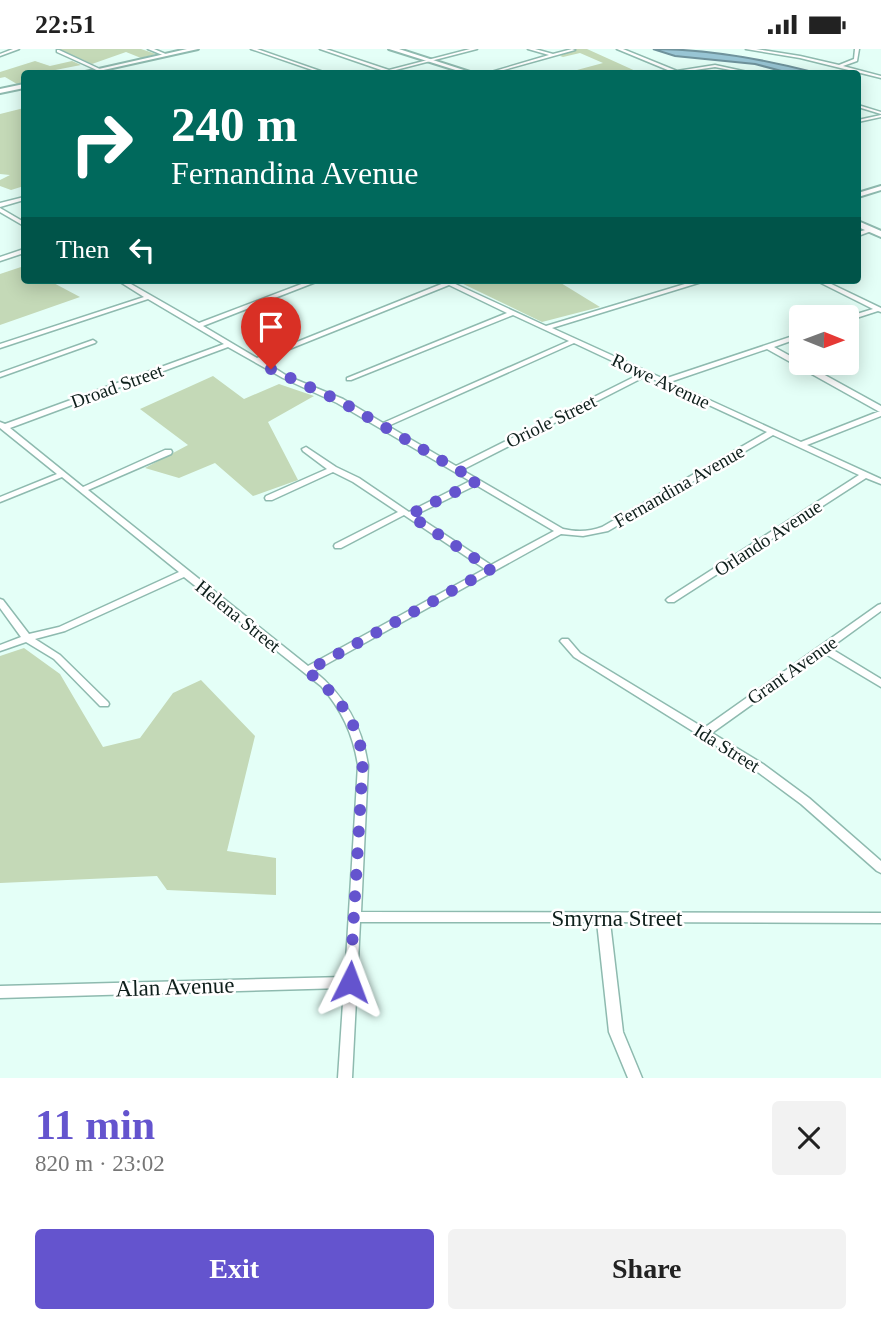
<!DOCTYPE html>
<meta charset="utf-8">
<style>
:root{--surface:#fff;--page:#f2f2f2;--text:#222;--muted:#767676;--accent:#6454ce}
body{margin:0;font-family:Georgia,serif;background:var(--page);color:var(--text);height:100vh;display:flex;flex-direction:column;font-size:26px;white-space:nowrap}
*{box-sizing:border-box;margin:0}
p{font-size:23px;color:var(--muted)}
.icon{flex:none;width:38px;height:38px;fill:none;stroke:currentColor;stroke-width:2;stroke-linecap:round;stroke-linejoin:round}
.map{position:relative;height:1029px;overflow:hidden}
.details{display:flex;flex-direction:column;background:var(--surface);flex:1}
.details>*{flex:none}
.guide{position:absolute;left:21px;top:21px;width:840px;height:214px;border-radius:7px;box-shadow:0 4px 18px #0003;background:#00695c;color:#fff;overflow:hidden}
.needle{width:46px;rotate:91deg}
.fabs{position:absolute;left:789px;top:256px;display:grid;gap:14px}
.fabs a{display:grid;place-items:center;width:70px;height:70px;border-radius:7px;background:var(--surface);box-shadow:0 4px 18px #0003;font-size:35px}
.pin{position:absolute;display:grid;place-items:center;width:60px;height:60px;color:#fff;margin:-72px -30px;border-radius:50% 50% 50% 0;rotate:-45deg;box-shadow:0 0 7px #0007}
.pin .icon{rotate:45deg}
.me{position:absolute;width:77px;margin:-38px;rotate:3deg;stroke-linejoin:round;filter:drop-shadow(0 0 5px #0008)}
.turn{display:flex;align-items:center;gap:24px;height:147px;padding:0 35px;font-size:32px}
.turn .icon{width:91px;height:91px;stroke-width:2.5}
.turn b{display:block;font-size:49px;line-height:60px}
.then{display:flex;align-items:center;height:66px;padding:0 35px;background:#0003;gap:14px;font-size:26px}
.round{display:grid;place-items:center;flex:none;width:74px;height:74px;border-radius:7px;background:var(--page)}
.overview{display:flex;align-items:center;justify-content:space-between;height:119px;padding:0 35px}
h1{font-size:42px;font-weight:800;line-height:52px;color:var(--accent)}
.primary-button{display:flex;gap:14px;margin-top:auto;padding:14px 35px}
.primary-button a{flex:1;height:80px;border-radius:7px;background:var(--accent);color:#fff;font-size:28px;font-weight:800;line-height:80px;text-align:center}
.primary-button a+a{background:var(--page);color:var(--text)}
.status{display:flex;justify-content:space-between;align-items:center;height:49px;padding:0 35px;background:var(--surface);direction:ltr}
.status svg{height:19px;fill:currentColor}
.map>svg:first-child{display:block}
</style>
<div class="status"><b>22:51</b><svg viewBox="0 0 49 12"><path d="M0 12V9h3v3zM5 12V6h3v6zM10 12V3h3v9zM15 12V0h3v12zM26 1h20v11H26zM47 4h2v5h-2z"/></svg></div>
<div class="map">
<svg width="881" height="1029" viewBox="0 0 881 1029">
<rect width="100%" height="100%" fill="#e4fff7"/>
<g fill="#c4d9b7">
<path d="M59 0H141L156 5 141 9 126 3 92 15Z"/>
<path d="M575 0H587L640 24H579L577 21 603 14 580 4 563 8 560 7Z"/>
<path d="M35 12 50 17 72 12 81 16 40 24H24V33L17 35 5 28 0 29V23Z"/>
<path d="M24 59V137L11 141 0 137V131L10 126 0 125V65Z"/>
<path d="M24 217V231H48L80 248 0 276V225Z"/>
<path d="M455 231H556L600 258 542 273Z"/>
<path d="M213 327 244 350 279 335 314 347 268 373 298 431 253 447 215 414 179 429 145 419 188 396 140 360Z"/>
<path d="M24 599 60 625 103 698 140 689 173 644 201 631 255 687 227 802 276 809V846L167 841 157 827 0 834V607Z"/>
</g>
<path fill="#98c5d4" stroke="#6f939c" stroke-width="2" d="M653 0C709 0 763 10 817 24H789L755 15 675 7Z"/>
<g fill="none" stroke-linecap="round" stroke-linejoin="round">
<g stroke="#8ebaaf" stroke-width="3">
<g id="minor">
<path d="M13 0H19L0 7V5Z"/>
<path d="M148 0H154L168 6 165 7Z"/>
<path d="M251 0H257L326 24H321Z"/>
<path d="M320 0H326L389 21 470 0H477L384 24H379L384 22Z"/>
<path d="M528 0H535L553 5 572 0 575 1 493 24H488L549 6Z"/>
<path d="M617 0H623L677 22 715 16 752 24H746L715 18 675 24Z"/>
<path d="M746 0H756L800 7 839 16 854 10 855 0H859L857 12 843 17 881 27V29L800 9Z"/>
<path d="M57 1H59L102 21 99 22 57 3Z"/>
<path d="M858 56 881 63V65L858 58Z"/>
<path d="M881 66V68L858 73V71Z"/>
<path d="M24 148V151L0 158V154Z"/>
<path d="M0 159 24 173V177L0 163Z"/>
<path d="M869 180 874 181 858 187V183Z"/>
<path d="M24 200V204L0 212V208Z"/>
<path d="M117 231H124L199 274 312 231H321L203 277 257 309 444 234 439 231H447L451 233 546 277 698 231H708L552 279 664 330 802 284V288L774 298 881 357V367L807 396 881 430V435L866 429 674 553H668L666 551 668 549 859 426 773 386 608 482 583 487 561 485 314 622C345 647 362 677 368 716L361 863 881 864V874L610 873 623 983 642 1029H628L609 983 597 873H360L352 1029H338L344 939 0 949V937L345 928 358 716C353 685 342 661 321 637L184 528 65 582 35 590 60 606 108 653 109 655 108 657H100L54 610 26 593 0 602V596L21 588 0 559V550L3 551 29 585 59 578 179 523 62 428 0 453V448L57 425 0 379V373L5 375 224 295 148 250 0 299V295L144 248ZM449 236 507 264 347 329V331H351L513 266 569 292 383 374 343 350 287 327 262 311ZM574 294 640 325 456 417 388 377ZM228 298 283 329 337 354 470 432 409 463 359 429 336 418 306 398 302 400 303 402 327 420 266 447 265 449 266 451H272L333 423 353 433 398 463 335 495 334 497 335 499H341L404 466 485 520 308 617 88 441 171 405 172 403 171 401H165L83 438 10 379ZM767 300 878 362H880L801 393 670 333ZM646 327 767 383 602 478C589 483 576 483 563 480L462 421ZM476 436 554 482 491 516 415 466Z"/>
<path d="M815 231H823L881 259V263L878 262 847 272V268L873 260Z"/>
<path d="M93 291 96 293 95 294 0 328V324Z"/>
<path d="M881 555V562L830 599 881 630V638L824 604 712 684 763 715 809 749 881 812V824L877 822 801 755 755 721 574 608 560 592 562 590H568L580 604 704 679 878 556Z"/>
</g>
</g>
<g stroke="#8ebaaf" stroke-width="4">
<path id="tertiary" d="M881 137V141L858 148V144Z"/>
</g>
<g stroke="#8ebaaf" stroke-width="4">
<g id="secondary">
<path d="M187 0H198L90 24H81Z"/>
<path d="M24 35V39L0 44V40Z"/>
</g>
</g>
<g stroke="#8ebaaf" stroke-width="4">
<g id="primary">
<path d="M389 0H399L473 24H465Z"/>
<path d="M858 172 881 182V188L858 178Z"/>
</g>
</g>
<use href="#minor" fill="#fff" fill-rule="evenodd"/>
<use href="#tertiary" fill="#fff" fill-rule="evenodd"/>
<use href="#secondary" fill="#fff" fill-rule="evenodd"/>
<use href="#primary" fill="#fff" fill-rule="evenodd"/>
</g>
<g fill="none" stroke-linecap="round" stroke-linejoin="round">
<path stroke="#6454ce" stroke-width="12" stroke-dasharray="0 21.6" d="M271 320 340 352 477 432 409 466 491 520 307 622C338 646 357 671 363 710L350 933"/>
</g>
<g text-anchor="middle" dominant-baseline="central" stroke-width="5" stroke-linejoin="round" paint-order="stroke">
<g font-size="19" fill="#0e1f1b" stroke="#fff">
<text transform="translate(661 332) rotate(25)">Rowe Avenue</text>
<text transform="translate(117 337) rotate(-20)">Droad Street</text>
<text transform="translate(551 372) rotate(-26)">Oriole Street</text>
<text transform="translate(679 437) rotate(-30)">Fernandina Avenue</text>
<text transform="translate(768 489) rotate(-33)">Orlando Avenue</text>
<text transform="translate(238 567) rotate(39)">Helena Street</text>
<text transform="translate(792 621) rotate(-35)">Grant Avenue</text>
<text transform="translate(727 699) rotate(32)">Ida Street</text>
</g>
<g font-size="23" fill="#0e1f1b" stroke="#fff">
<text x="617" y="869">Smyrna Street</text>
<text transform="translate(175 938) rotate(-2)">Alan Avenue</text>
</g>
</g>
</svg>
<div class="fabs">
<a><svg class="needle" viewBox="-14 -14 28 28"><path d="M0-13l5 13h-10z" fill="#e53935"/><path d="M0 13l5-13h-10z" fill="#767676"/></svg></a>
</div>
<div class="pin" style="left:271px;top:320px;background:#d93025"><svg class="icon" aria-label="arrive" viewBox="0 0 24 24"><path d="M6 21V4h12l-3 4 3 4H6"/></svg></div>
<svg class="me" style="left:350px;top:933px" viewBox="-20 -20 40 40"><path d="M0-17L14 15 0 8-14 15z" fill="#6454ce" stroke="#fff" stroke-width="4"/></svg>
<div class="guide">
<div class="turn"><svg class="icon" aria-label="right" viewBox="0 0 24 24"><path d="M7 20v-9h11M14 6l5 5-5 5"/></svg><div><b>240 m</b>Fernandina Avenue</div></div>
<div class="then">Then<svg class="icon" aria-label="left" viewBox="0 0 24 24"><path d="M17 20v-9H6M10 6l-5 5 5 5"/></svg></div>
</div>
</div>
<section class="details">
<div class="overview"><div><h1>11 min</h1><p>820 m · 23:02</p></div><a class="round"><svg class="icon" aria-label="close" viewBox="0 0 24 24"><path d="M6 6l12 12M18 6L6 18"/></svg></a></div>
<div class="primary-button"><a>Exit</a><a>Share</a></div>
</section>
